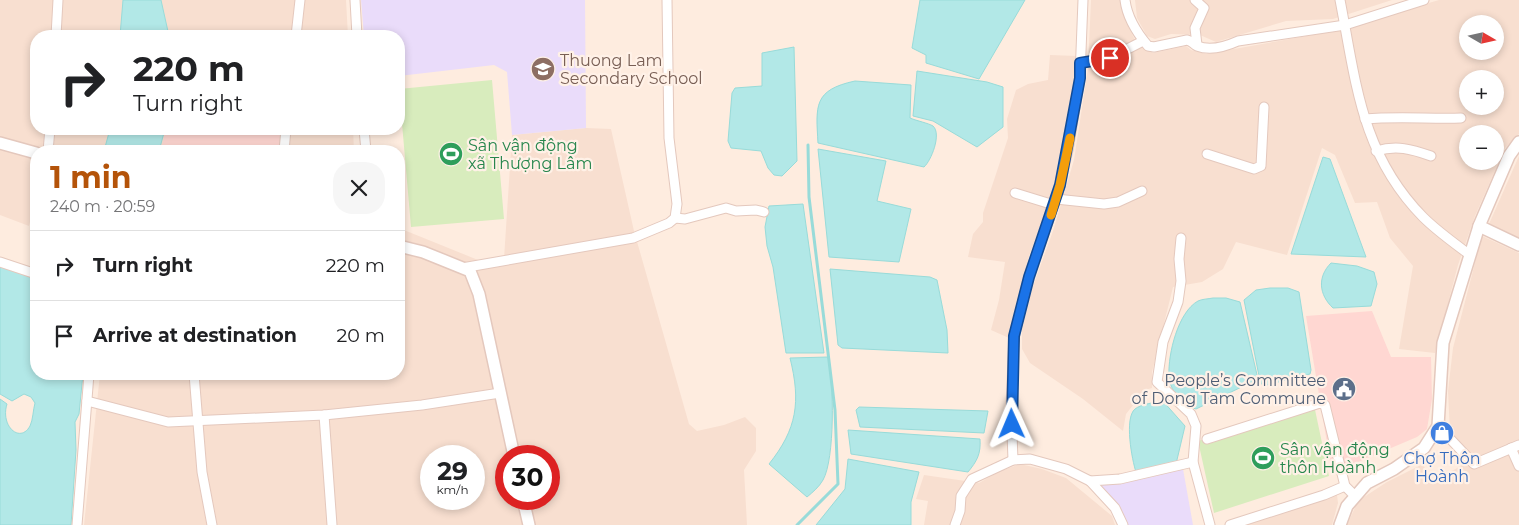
<!DOCTYPE html>
<meta charset="utf-8">
<style>
:root{--surface:#fff;--page:#f6f6f6;--text:#202124;--muted:#757577;--line:#e0e0e0;--accent:#b45309}
body{margin:0;font-family:Montserrat,sans-serif;background:var(--page);color:var(--text);height:100vh;display:flex;flex-direction:column;font-size:19px;white-space:nowrap}
*{box-sizing:border-box;margin:0}
p{font-size:16px;color:var(--muted)}
.icon{flex:none;width:28px;height:28px;fill:none;stroke:currentColor;stroke-width:2;stroke-linecap:round;stroke-linejoin:round}
.map{position:relative;flex:1;overflow:hidden}
.drawer{position:absolute;left:30px;top:145px;width:375px;height:235px;display:flex;flex-direction:column;background:var(--surface);border-radius:20px;box-shadow:0 2px 8px #0003}
.drawer>*{flex:none}
.hud{position:absolute;left:30px;top:30px;width:375px;height:105px;border-radius:20px;box-shadow:0 2px 8px #0003;background:#fff;color:var(--text);overflow:hidden}
.needle{width:32px;rotate:99deg}
.controls{position:absolute;left:1459px;top:15px;display:grid;gap:10px}
.controls a{display:grid;place-items:center;width:45px;height:45px;border-radius:50%;background:var(--surface);box-shadow:0 2px 8px #0003;font-size:25px}
.speed{position:absolute;left:420px;top:445px;display:flex;gap:10px;font-size:25px;font-weight:700;text-align:center}
.speed>*{display:grid;place-content:center;width:65px;height:65px;border-radius:50%;background:var(--surface);box-shadow:0 2px 8px #0003;line-height:1}
.speed small{font-size:12px;font-weight:400}
.speed .limit{border:8px solid #d22;background:#fff;color:#111}
.pin{position:absolute;display:grid;place-items:center;width:42px;height:42px;color:#fff;margin:-21px;border:2px solid #fff;border-radius:50%;box-shadow:0 1px 5px #0007}
.me{position:absolute;width:55px;margin:-28px;rotate:359deg;stroke-linejoin:round;filter:drop-shadow(0 0 4px #0008)}
.turn{display:flex;align-items:center;gap:18px;height:105px;padding:0 20px;font-size:22px}
.turn .icon{width:65px;height:65px;stroke-width:2.5}
.turn b{display:block;font-size:35px;line-height:42px}
.round{display:grid;place-items:center;flex:none;width:52px;height:52px;border-radius:20px;background:var(--page)}
.summary{display:flex;align-items:center;justify-content:space-between;height:85px;padding:0 20px}
h1{font-size:30px;font-weight:700;line-height:38px;color:var(--accent)}
ul{padding:0;list-style:none}
li{display:flex;align-items:center;gap:15px;height:70px;padding:0 20px;border-top:1px solid var(--line)}
li div{flex:1}
li b{display:block;font-size:19px}
li em{font-style:normal}
.map>svg:first-child{display:block}
</style>
<div class="map">
<svg width="1519" height="525" viewBox="0 0 1519 525">
<rect width="100%" height="100%" fill="#feecdf"/>
<g fill="#f8dfd0" fill-rule="evenodd">
<path d="M0 0H346L348 36H36V129H353L354 151H36V196L29 226 0 215Z"/>
<path d="M1091 0H1121L1125 20 1136 42 1153 53 1186 46 1191 50 1206 54 1352 28 1378 18 1439 0H1519V134L1505 148 1475 216 1458 265 1435 353 1399 349 1413 266 1390 238 1377 202 1355 203 1335 155 1322 148 1287 255 1236 242 1223 269 1202 282 1173 287 1152 372V388L1145 390 1126 414 1123 431 1083 399 1030 363 1022 349V329L1032 289 1053 231 1074 160 1088 68ZM1468 24H1495V51H1468ZM1468 79H1495V106H1468ZM1468 134H1495V161H1468Z"/>
<path d="M1135 0H1392L1333 19 1286 21 1216 42 1200 35 1171 34 1155 39 1147 36 1137 18Z"/>
<path d="M1050 55 1077 56 1075 75 1056 184 1029 256 1009 338 991 330 999 300 1005 262 968 257 973 234 983 222V213L1008 138 1007 119 1016 90 1028 84 1048 80Z"/>
<path d="M586 128 611 129 634 231 689 424 697 431 724 425 745 417 756 428V451L744 470 747 525H84L100 374H399V228L483 262 504 259 512 135ZM431 456H474V499H431ZM506 456H549V499H506Z"/>
<path d="M1519 156V238L1489 224Z"/>
<path d="M1482 236 1519 253V525H1347L1358 501 1387 482 1423 464 1431 482 1461 466 1450 432 1448 391 1453 348Z"/>
<path d="M1020 464 1042 469 1066 478 1112 516 1115 525H924L928 501 916 499 924 475 979 483 998 472Z"/>
<path d="M1332 492 1337 495 1338 503 1332 525H1234Z"/>
</g>
<g fill="#ffd7d2">
<path d="M166 129H282L279 151H161Z"/>
<path d="M1372 311 1391 357H1431L1432 399 1427 429 1417 437 1332 473 1306 316Z"/>
</g>
<g fill="#eadcfa">
<path d="M361 0H585L586 128 512 135 507 72 494 65 399 76V36H364Z"/>
<path d="M1183 469 1193 525H1128L1122 511 1097 484Z"/>
</g>
<g fill="#d8ecbd">
<path d="M492 80 504 219 411 227 399 89Z"/>
<path d="M1314 405 1329 476 1214 513 1198 441Z"/>
</g>
<g fill="#b2e8e7" stroke="#98dbd9">
<path d="M123 0H161L169 36H120Z"/>
<path d="M920 0H1025L979 79 926 63V55L912 48Z"/>
<path d="M794 47 797 161 782 176 774 175 768 168 761 151 731 148 728 141 732 93 735 88 762 86V53Z"/>
<path d="M917 71 987 82 1003 87V127L977 147 933 121 913 116Z"/>
<path d="M855 81 911 85 910 118C917 121 928 123 933 126 942 134 931 161 924 167L818 143C816 106 813 90 855 81Z"/>
<path d="M110 129H165L159 151H104Z"/>
<path d="M818 149 886 161 877 201 911 209 899 262 829 257Z"/>
<path d="M1323 157 1330 159 1366 257 1291 254Z"/>
<path d="M803 204 824 353H786L773 267 767 246 765 227 769 206Z"/>
<path d="M1331 263 1357 266 1374 272 1377 284 1371 306 1333 308C1319 295 1317 277 1331 263Z"/>
<path d="M0 266 36 278V374H83L79 414 75 422 76 450 71 525H0V399L7 404C0 426 20 444 30 426 33 420 33 410 35 403L31 397 24 394 12 401 0 394Z"/>
<path d="M830 269 930 277 937 280 947 330 948 353 842 348 838 345Z"/>
<path d="M1270 288H1288L1299 292 1311 370 1310 374 1263 386 1260 381 1244 300 1256 290Z"/>
<path d="M1213 298H1226L1240 302 1258 379 1196 409C1182 405 1169 390 1169 375 1168 354 1178 312 1198 301 1202 299 1208 299 1213 298Z"/>
<path d="M828 357C834 382 835 459 823 480 819 487 813 492 807 497L769 464C797 429 801 402 790 358Z"/>
<path d="M1162 400 1185 426 1176 464 1136 472C1132 460 1124 418 1135 409 1141 404 1155 403 1162 400Z"/>
<path d="M859 407 988 411 984 433 860 427 856 410Z"/>
<path d="M848 430 980 439C981 454 977 461 968 472L851 454Z"/>
<path d="M848 459 919 472 911 502V525H816L845 489Z"/>
</g>
<g fill="none" stroke-linecap="round" stroke-linejoin="round">
<path stroke="#98dbd9" stroke-width="3" d="M797 525 838 484 835 410 809 197 808 145"/>
<g stroke="#e4c8bd" stroke-width="11">
<g id="minor">
<path d="M355 0 357 36"/>
<path d="M1125 0C1127 17 1137 33 1148 46L1154 47 1187 40C1192 41 1193 44 1197 46 1210 51 1227 46 1238 41L1345 25 1424 0"/>
<path d="M1195 0 1204 8 1195 28 1197 45"/>
<path d="M1340 0C1356 82 1361 154 1423 217 1437 231 1454 243 1470 255"/>
<path d="M56 36 58 0"/>
<path d="M296 36 300 0"/>
<path d="M1081 63 1110 58 1143 41"/>
<path d="M1365 119C1397 116 1429 119 1461 118"/>
<path d="M364 129 366 151"/>
<path d="M48 151 50 129"/>
<path d="M284 151 286 129"/>
<path d="M1376 151C1397 145 1411 149 1431 156"/>
<path d="M1207 154 1254 169 1261 166 1264 107"/>
<path d="M1015 193 1054 205"/>
<path d="M1056 199 1104 204 1118 202 1142 191"/>
<path d="M675 218 685 219 726 208 736 211 756 210 764 212"/>
<path d="M1181 238 1179 259 1181 281 1178 302 1163 342 1157 382 1191 414 1196 426 1193 462 1210 525"/>
<path d="M0 262 36 274"/>
<path d="M462 268 633 238 669 223 675 218 677 204 669 138 667 0"/>
<path d="M194 374 202 472 212 525"/>
<path d="M87 401 168 422 324 415 422 405 500 393"/>
<path d="M324 415 332 525"/>
<path d="M1438 426 1474 464 1519 445"/>
<path d="M1207 439 1320 403 1325 405 1345 486 1355 496"/>
<path d="M1511 448 1519 466"/>
<path d="M1013 460 1011 406 1014 336 1029 277 1058 193 1068 150 1080 77 1083 0"/>
<path d="M1090 481 1120 479 1193 462"/>
<path d="M77 525 89 374"/>
<path d="M955 525 960 511 961 496 972 479 1013 460 1030 459 1066 469 1090 481 1115 508 1123 525"/>
<path d="M1230 525 1324 495 1345 486"/>
</g>
</g>
<g stroke="#e4c8bd" stroke-width="14">
<g id="tertiary">
<path d="M0 143 36 153"/>
<path d="M1479 226 1519 245"/>
<path d="M399 246 423 252 470 271 479 294 514 456"/>
<path d="M523 499 529 525"/>
<path d="M1340 525 1347 506 1367 483 1394 469 1424 448 1438 426 1443 343 1479 226 1509 156 1519 142"/>
</g>
</g>
<use href="#minor" stroke="#fff" stroke-width="9"/>
<use href="#tertiary" stroke="#fff" stroke-width="11"/>
</g>
<g fill="none" stroke-linecap="round" stroke-linejoin="round">
<g stroke="#114b97" stroke-width="12">
<path id="route" d="M1012 424 1014 336 1029 277 1060 185 1080 78V63L1110 58"/>
</g>
<use href="#route" stroke="#1a73e8" stroke-width="9"/>
<path stroke="#f59e0b" stroke-width="9" d="M1051 215 1060 185 1070 138"/>
</g>
<defs>
<g id="school-disc" transform="scale(1.25)"><circle r="9.5" fill="#8d6e63" stroke="#fff1e7"/><path d="M0-5L7-2L0 1L-7-2ZM-4 1L0 2.5L4 1V4Q0 6-4 4Z" fill="#fff"/></g>
<g id="stadium-disc" transform="scale(1.25)"><circle r="9.5" fill="#2e9e5b" stroke="#fff1e7"/><path d="M0-5a6.5 5 0 1 0 0 10a6.5 5 0 1 0 0-10ZM-3.5-1.8h7v3.6h-7Z" fill="#fff"/></g>
<g id="civic-disc" transform="scale(1.25)"><circle r="9.5" fill="#5c6f8a" stroke="#fff1e7"/><path d="M-.6-6.5H3V-4.5H.6V-3L4-1V1h2V6H-6V1h2V-1L-.6-3ZM-1.2 2.5V6h2.4V2.5Z" fill="#fff"/></g>
<g id="shop-disc" transform="scale(1.25)"><circle r="9.5" fill="#3f7fe0" stroke="#fff1e7"/><path d="M-5-2.5h2.3a2.7 3.5 0 0 1 5.4 0H5L5.5 6h-11ZM-1.5-2.5h3a1.5 2.3 0 0 0-3 0Z" fill="#fff"/></g>
</defs>
<g fill-rule="evenodd">
<use href="#school-disc" x="543" y="69"/>
<use href="#stadium-disc" x="451" y="154"/>
<use href="#civic-disc" x="1344" y="389"/>
<use href="#shop-disc" x="1442" y="433"/>
<use href="#stadium-disc" x="1263" y="458"/>
</g>
<g text-anchor="middle" dominant-baseline="central" stroke-width="4.5" stroke-linejoin="round" paint-order="stroke">
<g font-size="16" fill="#785e54" stroke="#fff1e7" text-anchor="start">
<text x="560" y="60">Thuong Lam<tspan x="560" dy="18">Secondary School</tspan></text>
</g>
<g font-size="16" fill="#27864d" stroke="#fff1e7" text-anchor="start">
<text x="468" y="145">Sân vận động<tspan x="468" dy="18">xã Thượng Lâm</tspan></text>
<text x="1280" y="449">Sân vận động<tspan x="1280" dy="18">thôn Hoành</tspan></text>
</g>
<g font-size="16" fill="#4e5e75" stroke="#fff1e7" text-anchor="end">
<text x="1326" y="380">People’s Committee<tspan x="1326" dy="18">of Dong Tam Commune</tspan></text>
</g>
<g font-size="16" fill="#366cbe" stroke="#fff1e7">
<text x="1442" y="458">Chợ Thôn<tspan x="1442" dy="18">Hoành</tspan></text>
</g>
</g>
</svg>
<div class="controls">
<a><svg class="needle" viewBox="-14 -14 28 28"><path d="M0-13l5 13h-10z" fill="#e53935"/><path d="M0 13l5-13h-10z" fill="#757577"/></svg></a>
<a>+</a>
<a>−</a>
</div>
<div class="speed"><div>29<small>km/h</small></div><div class="limit">30</div></div>
<div class="pin" style="left:1110px;top:58px;background:#d93025"><svg class="icon" aria-label="arrive" viewBox="0 0 24 24"><path d="M6 21V4h12l-3 4 3 4H6"/></svg></div>
<svg class="me" style="left:1012px;top:424px" viewBox="-20 -20 40 40"><path d="M0-17L14 15 0 8-14 15z" fill="#1a73e8" stroke="#fff" stroke-width="4"/></svg>
<div class="hud">
<div class="turn"><svg class="icon" aria-label="right" viewBox="0 0 24 24"><path d="M7 20v-9h11M14 6l5 5-5 5"/></svg><div><b>220 m</b>Turn right</div></div>
</div>
<section class="drawer">
<div class="summary"><div><h1>1 min</h1><p>240 m · 20:59</p></div><a class="round"><svg class="icon" aria-label="close" viewBox="0 0 24 24"><path d="M6 6l12 12M18 6L6 18"/></svg></a></div>
<ul>
<li><svg class="icon" aria-label="right" viewBox="0 0 24 24"><path d="M7 20v-9h11M14 6l5 5-5 5"/></svg><div><b>Turn right</b></div><em>220 m</em></li>
<li><svg class="icon" aria-label="arrive" viewBox="0 0 24 24"><path d="M6 21V4h12l-3 4 3 4H6"/></svg><div><b>Arrive at destination</b></div><em>20 m</em></li>
</ul>
</section>
</div>
